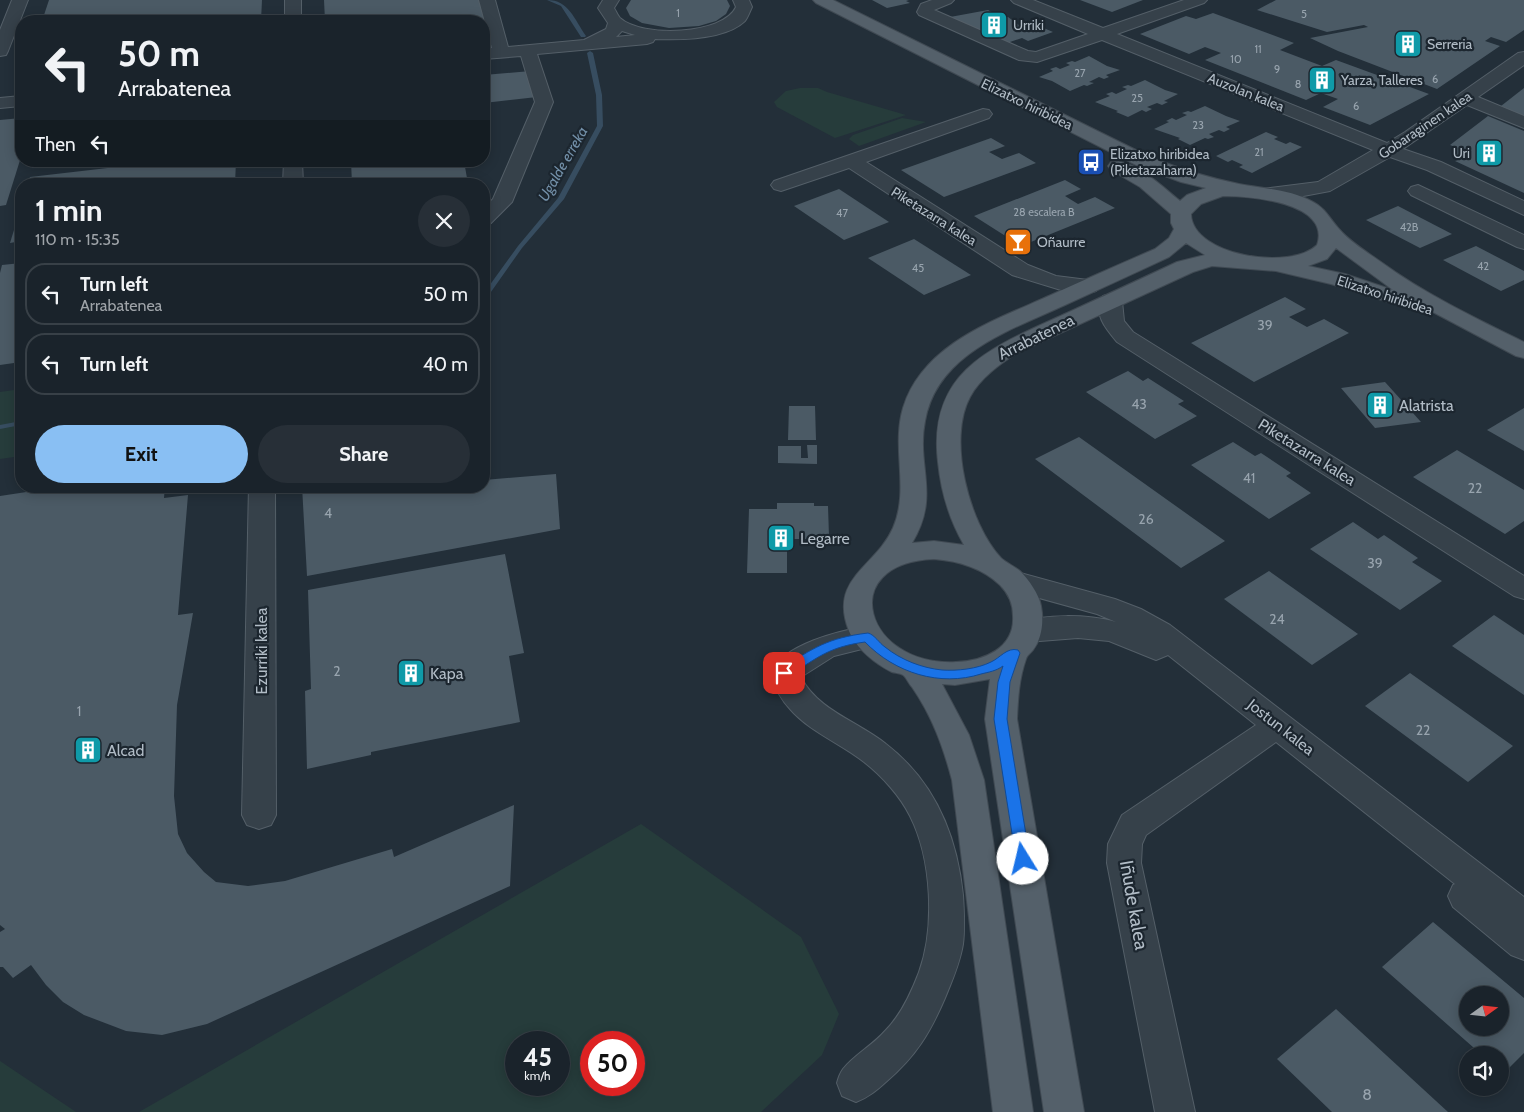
<!DOCTYPE html>
<meta charset="utf-8">
<style>
:root{--surface:#1a232b;--page:#272f37;--text:#f1f3f6;--muted:#9fa4a9;--line:#384047;--accent:#89bff3}
body{margin:0;font-family:Cabin,sans-serif;background:var(--page);color:var(--text);height:100vh;display:flex;flex-direction:column;font-size:19px;white-space:nowrap}
*{box-sizing:border-box;margin:0}
p{font-size:16px;color:var(--muted)}
.icon{flex:none;width:28px;height:28px;fill:none;stroke:currentColor;stroke-width:2;stroke-linecap:round;stroke-linejoin:round}
.map{position:relative;flex:1;overflow:hidden}
.sheet{position:absolute;left:15px;top:178px;width:475px;height:315px;display:flex;flex-direction:column;background:var(--surface);border-radius:20px;box-shadow:0 2px 12px #0003,0 0 0 1px var(--line)}
.sheet>*{flex:none}
.hud{position:absolute;left:15px;top:15px;width:475px;height:152px;border-radius:20px;box-shadow:0 2px 12px #0003,0 0 0 1px var(--line);background:#1a232b;color:var(--text);overflow:hidden}
.needle{width:32px;rotate:75deg}
.controls{position:absolute;left:1459px;top:986px;display:grid;gap:10px}
.controls a{display:grid;place-items:center;width:50px;height:50px;border-radius:50%;background:var(--surface);box-shadow:0 2px 12px #0003,0 0 0 1px var(--line);font-size:25px}
.speed{position:absolute;left:505px;top:1031px;display:flex;gap:10px;font-size:25px;font-weight:700;text-align:center}
.speed>*{display:grid;place-content:center;width:65px;height:65px;border-radius:50%;background:var(--surface);box-shadow:0 2px 12px #0003,0 0 0 1px var(--line);line-height:1}
.speed small{font-size:12px;font-weight:400}
.speed .limit{border:8px solid #d22;background:#fff;color:#111}
.pin{position:absolute;display:grid;place-items:center;width:42px;height:42px;color:#fff;margin:-21px;border-radius:10px;box-shadow:0 2px 8px #0006}
.me{position:absolute;width:55px;margin:-28px;rotate:351deg;stroke-linejoin:round;filter:drop-shadow(0 0 4px #0008)}
.turn{display:flex;align-items:center;gap:18px;height:105px;padding:0 20px;font-size:22px}
.turn .icon{width:65px;height:65px;stroke-width:2.5}
.turn b{display:block;font-size:35px;line-height:42px}
.then{display:flex;align-items:center;height:48px;padding:0 20px;background:#0003;gap:10px;font-size:19px}
.round{display:grid;place-items:center;flex:none;width:52px;height:52px;border-radius:26px;background:var(--page)}
.head{display:flex;align-items:center;justify-content:space-between;height:85px;padding:0 20px}
h1{font-size:30px;font-weight:800;line-height:38px}
.button{display:flex;gap:10px;margin-top:auto;padding:10px 20px}
.button a{flex:1;height:58px;border-radius:30px;background:var(--accent);color:#111;font-size:20px;font-weight:800;line-height:58px;text-align:center}
.button a+a{background:var(--page);color:var(--text)}
ul{padding:0;list-style:none}
li{display:flex;align-items:center;gap:15px;height:62px;margin:0 10px 8px;padding:0 10px;border:2px solid var(--line);border-radius:20px}
li div{flex:1}
li b{display:block;font-size:19px}
li em{font-style:normal}
.map>svg:first-child{display:block}
</style>
<div class="map">
<svg width="1524" height="1112" viewBox="0 0 1524 1112">
<rect width="100%" height="100%" fill="#232f39"/>
<g fill="#263c3b" fill-rule="evenodd">
<path d="M800 88H818L827 92 906 115 835 138 777 107 774 102 786 91Z"/>
<path d="M902 118 926 122 859 146 849 139 853 135Z"/>
<path d="M21 389V456L0 459V392Z"/>
<path d="M641 824 801 937 839 1014 822 1055 761 1112H139ZM559 1042V1085H516V1042ZM634 1042V1085H591V1042Z"/>
<path d="M0 1061 76 1112H0Z"/>
</g>
<g fill="none" stroke-linecap="round" stroke-linejoin="round">
<g fill="#374d60" fill-rule="evenodd">
<path d="M547 0C569 0 574 19 586 36L585 37H581L561 6Z"/>
<path d="M590 51 593 53 602 95 603 126 564 199 522 248 486 299 484 300V293L518 246 558 198 597 126 596 95 587 53Z"/>
<path d="M21 421V425L0 429V425Z"/>
</g>
</g>
<g fill="#4b5a65" fill-rule="evenodd">
<path d="M49 0H262L261 21H42Z"/>
<path d="M324 0H482L494 46 484 47V21H325Z"/>
<path d="M631 0H727L730 6 726 14 716 21 699 26 669 28 642 23 630 16 626 8Z"/>
<path d="M872 0H909L906 1 910 3 887 8Z"/>
<path d="M1080 0H1143L1112 12Z"/>
<path d="M1276 0H1524V30L1506 42 1491 37 1485 41 1500 46 1437 89 1338 51 1310 38 1368 27 1364 25 1327 32 1257 10Z"/>
<path d="M988 10 1003 18 1008 17 1019 25 1030 22 1053 32 1028 41 1022 38 1007 43 950 17Z"/>
<path d="M1213 13 1294 43 1280 50 1322 66 1336 60 1429 94 1370 125 1323 107 1338 99 1321 93 1306 100 1205 60 1221 53 1205 47 1189 54 1140 34 1186 16 1196 19Z"/>
<path d="M1089 56 1107 66 1120 70 1106 75 1109 77 1104 79 1099 77 1089 82 1094 83 1087 86 1084 85 1070 91 1052 81 1039 77 1053 71 1050 69 1056 67 1060 69 1070 65 1066 63 1072 61 1075 62Z"/>
<path d="M531 71 537 97 484 103V75Z"/>
<path d="M1145 80 1165 90 1178 94 1164 101 1168 102 1162 105 1157 103 1147 107 1152 109 1146 112 1142 110 1128 117 1116 112 1118 111 1095 102 1110 96 1106 94 1112 92 1116 94 1127 89 1122 87 1128 85 1131 86Z"/>
<path d="M1524 88V116L1501 106Z"/>
<path d="M1205 106 1226 116 1240 121 1226 127 1230 129 1224 132 1219 130 1209 134 1214 137 1208 139 1205 138 1190 145 1178 139 1180 138 1154 129 1169 122 1166 121 1172 118 1176 120 1187 115 1182 113 1188 111 1191 112Z"/>
<path d="M1488 116 1524 131V193L1455 161 1460 159 1455 157 1452 149 1455 147 1450 145Z"/>
<path d="M21 118V157L6 205 0 206V120Z"/>
<path d="M1266 132 1278 137 1274 139 1286 144 1290 142 1302 147 1252 173 1239 167 1243 165 1232 160 1228 162 1216 156Z"/>
<path d="M991 138 1005 146 989 152 1002 159 1019 153 1036 163 944 197 901 170Z"/>
<path d="M34 161H83V163L32 168Z"/>
<path d="M168 161H236L235 184H28L30 177Z"/>
<path d="M351 161H464L468 184H352Z"/>
<path d="M1065 180 1081 189 1065 196 1078 204 1095 197 1115 208 1021 246 974 216Z"/>
<path d="M839 189 889 222 844 240 794 206Z"/>
<path d="M1398 206 1452 234 1420 248 1366 220Z"/>
<path d="M21 207V241L10 243Z"/>
<path d="M914 239 971 275 924 295 868 258Z"/>
<path d="M1476 246 1524 271V280L1501 291 1443 260Z"/>
<path d="M21 263V362L0 365V273L2 265Z"/>
<path d="M1285 297 1306 309 1289 317 1307 327 1324 319 1349 333 1254 382 1191 343Z"/>
<path d="M1128 371 1143 381 1148 378 1184 401 1178 404 1197 416 1155 439 1086 392Z"/>
<path d="M1385 382 1421 422 1375 428 1341 388Z"/>
<path d="M789 406H815L816 440H788Z"/>
<path d="M1524 408V451L1487 430Z"/>
<path d="M1079 437 1225 541 1181 568 1035 459Z"/>
<path d="M1233 442 1255 456 1261 453 1291 473 1286 476 1311 493 1269 519 1191 465Z"/>
<path d="M807 445H817V464L778 463V446H801V458H808Z"/>
<path d="M1457 450 1524 490V521L1505 534 1413 477Z"/>
<path d="M556 474 560 529 307 576 302 486H484V480Z"/>
<path d="M66 486H165L164 498 188 495 178 615 193 613 177 705 174 796 178 834 187 853 204 872 216 882 248 886 285 881 392 849 394 857 514 805 510 886 207 1024 162 1035 126 1031 84 1015 63 1002 46 985 31 965 13 978 3 967H0V932L5 929 0 925V496Z"/>
<path d="M777 503H814V506H828L829 536H815V539H787V573H747L749 509H777Z"/>
<path d="M1353 522 1378 539 1384 535 1418 558 1412 562 1442 581 1400 610 1310 549Z"/>
<path d="M505 554 524 653 509 656 520 722 371 752V755L307 769 305 691 311 689 308 590Z"/>
<path d="M1269 571 1358 634 1312 665 1224 599Z"/>
<path d="M1494 615 1524 635V695L1452 646Z"/>
<path d="M1410 673 1513 746 1468 782 1365 706Z"/>
<path d="M1433 922 1524 998V1053L1503 1074 1500 1071V1055H1482L1382 967ZM1468 995H1500V1028H1468Z"/>
<path d="M1336 1009 1448 1112H1332L1277 1059Z"/>
</g>
<g fill="none" stroke-linecap="round" stroke-linejoin="round">
<g stroke="#545f68" stroke-width="2">
<g id="minor">
<path d="M12 0H28L8 51 6 55 0 56V30Z"/>
<rect x="285" y="0" width="16" height="21"/>
<path d="M479 0H495L508 47 584 40 606 29 608 23 598 8 603 0H619L614 8C616 11 618 16 620 18 642 38 723 35 736 7L733 0H749L752 7C750 11 748 17 745 21 725 40 680 40 655 39L653 42 647 44 537 54 553 102 512 202 491 223 484 225V208L493 199 535 102 521 56 484 59V49L492 48ZM622 31 635 35 616 37Z"/>
<path d="M932 0H954L951 3 934 10 1028 51 1036 52 1088 34 1014 3 1011 0H1033L1103 28 1184 0H1207L1204 3 1117 34 1387 143 1405 132 1518 53 1524 52V65L1478 97 1524 116V128L1467 105 1403 149 1441 162 1524 201V215L1427 170 1390 157 1330 191 1298 197 1269 199 1262 197 1259 193 1262 189 1318 182 1373 150 1102 40 1037 62 1019 60 919 15 917 12 921 4Z"/>
<path d="M21 96V106L0 108V98Z"/>
<path d="M983 109 989 110 992 114 989 118 866 162 1028 265 1056 276 1096 281 1099 286 1096 291 1088 293 1061 290 1012 275 849 168 781 191 774 189 771 185 774 181Z"/>
<path d="M284 161H302L303 184H283Z"/>
<path d="M1418 185 1524 235V249L1517 247 1411 195 1408 191 1411 187Z"/>
<path d="M1111 294 1119 296 1122 301 1124 321 1133 332 1524 576V599L1514 596 1117 342C1106 329 1092 313 1103 296Z"/>
<path d="M249 486H275L276 815 271 825 259 829 247 825 242 815Z"/>
<path d="M1013 571 1115 599 1141 609 1170 625 1524 897V960L1511 955 1453 907 1448 896 1453 885 1455 884 1276 742 1146 835 1142 844 1141 863 1195 1112H1155L1107 863 1108 844 1122 815 1256 725 1168 655 1156 660 1109 641 1078 638 1027 642 1017 639 1012 631 1017 623C1046 614 1086 614 1116 622L1097 614 1003 588 999 581 1003 574Z"/>
<path d="M868 626 878 629 883 637 878 645 834 656 801 677C817 710 859 722 886 744 934 781 957 835 963 895 964 911 965 928 963 944 960 963 952 981 945 998 930 1033 916 1056 887 1081 877 1090 869 1097 856 1102L842 1096 837 1083C838 1079 840 1073 843 1069 854 1055 873 1045 885 1031 901 1015 911 993 919 972 935 928 932 859 910 816 900 796 882 776 864 762 840 743 810 732 790 709 780 699 775 686 769 673 785 644 838 631 868 626Z"/>
</g>
</g>
<g stroke="#404a53" stroke-width="2">
<path id="major" d="M813 0H833L1152 158C1181 169 1209 178 1239 184 1265 189 1289 189 1313 202 1325 208 1330 219 1339 229 1350 242 1367 252 1381 262 1425 294 1475 318 1524 342V358L1516 356 1414 302 1412 305 1404 307 1331 284 1276 271 1212 266 1193 272 1017 353C1000 364 980 378 970 397 947 439 969 524 1001 558 1006 563 1014 566 1020 571 1029 580 1039 594 1041 606 1044 622 1042 638 1033 650 1030 654 1027 655 1026 659 1019 679 1018 698 1017 719L1084 1112H1044L985 719 990 679 955 685 942 684 969 735 984 780 1033 1112H993L952 780C943 746 932 716 912 687 909 684 906 677 903 675 900 673 895 673 892 672 875 664 856 648 849 631 828 578 876 567 893 528 910 489 891 448 903 408 923 343 996 320 1051 295 1086 279 1120 264 1155 249L1169 238 1174 229 1171 223V214L1140 187 1111 170 1108 166 1111 162C1132 157 1164 188 1180 201L1187 195 1206 188 1181 182 1138 166 816 3ZM1223 196C1248 196 1332 202 1317 245 1291 271 1192 256 1191 214L1201 204ZM1186 243 1205 255 1177 262C1141 279 1104 296 1067 313 995 346 927 369 938 462 941 492 949 519 964 545L934 541 912 543C941 495 916 467 925 421 937 353 1011 330 1065 305 1100 289 1135 273 1169 257ZM1336 248 1393 290 1345 274 1308 266 1327 259ZM934 559C959 561 982 568 1000 585 1009 594 1013 604 1013 616 1015 648 984 661 956 662 865 667 834 563 934 559Z"/>
</g>
<use href="#minor" fill="#36414a" fill-rule="evenodd"/>
<use href="#major" fill="#54606a" fill-rule="evenodd"/>
</g>
<path fill="#1a73e8" stroke="#114b97" d="M868 633C875 635 879 643 885 647 901 660 922 668 942 670 957 671 977 669 991 662 1000 658 1007 647 1018 650L1020 653 1010 682 1007 719 1030 859 1028 863 1023 865 1018 863 1016 859 994 719 998 682 1003 666C996 671 989 672 981 674 940 687 895 673 865 642 829 647 818 657 789 676H780L778 673 780 669C814 648 827 638 868 633Z"/>
<defs>
<g id="building-square" transform="scale(1.4375)"><rect x="-9" y="-9" width="18" height="18" rx="4" fill="#0f9aa8" stroke="#1c262f"/><path d="M-4-6H4V6H1V3H-1V6H-4ZM-2.5-4.3h1.7v1.8h-1.7ZM.8-4.3h1.7v1.8H.8ZM-2.5-1h1.7V.8h-1.7ZM.8-1h1.7V.8H.8Z" fill="#fff"/></g>
<g id="bus-square" transform="scale(1.4375)"><rect x="-9" y="-9" width="18" height="18" rx="4" fill="#1a4fb4" stroke="#1c262f"/><path d="M-5-6H5V4H4V6H2V4H-2V6H-4V4H-5ZM-3.5-4V0h7V-4ZM-3.5 1.2v1.5H-2V1.2ZM2 1.2v1.5H3.5V1.2Z" fill="#fff"/></g>
<g id="bar-square" transform="scale(1.4375)"><rect x="-9" y="-9" width="18" height="18" rx="4" fill="#e8710a" stroke="#1c262f"/><path d="M-6-5H6L.8 .8V4.5H3.5V6h-7V4.5H-.8V.8Z" fill="#fff"/></g>
</defs>
<g fill-rule="evenodd">
<use href="#building-square" x="994" y="25"/>
<use href="#building-square" x="1408" y="44"/>
<use href="#building-square" x="1322" y="80"/>
<use href="#building-square" x="1489" y="153"/>
<use href="#bus-square" x="1091" y="162"/>
<use href="#bar-square" x="1018" y="242"/>
<use href="#building-square" x="1380" y="405"/>
<use href="#building-square" x="781" y="538"/>
<use href="#building-square" x="411" y="673"/>
<use href="#building-square" x="88" y="750"/>
</g>
<g text-anchor="middle" dominant-baseline="central" stroke-width="4.5" stroke-linejoin="round" paint-order="stroke">
<g font-size="11" fill="#98a4ae">
<text x="678" y="13">1</text>
<text x="1304" y="14">5</text>
<text x="1258" y="49">11</text>
<text x="1236" y="59">10</text>
<text x="1277" y="69">9</text>
<text x="1080" y="73">27</text>
<text x="1435" y="79">6</text>
<text x="1298" y="84">8</text>
<text x="1137" y="98">25</text>
<text x="1356" y="106">6</text>
<text x="1198" y="125">23</text>
<text x="1259" y="152">21</text>
<text x="1044" y="212">28 escalera B</text>
<text x="842" y="213">47</text>
<text x="1409" y="227">42B</text>
<text x="1483" y="266">42</text>
<text x="918" y="268">45</text>
</g>
<g font-size="14" fill="#b1bcc6" stroke="#1c262f" text-anchor="start">
<text x="1013" y="25">Urriki</text>
<text x="1427" y="44">Serreria</text>
<text x="1341" y="80">Yarza, Talleres</text>
<text x="1470" y="153" text-anchor="end">Uri</text>
<text x="1110" y="154">Elizatxo hiribidea<tspan x="1110" dy="16">(Piketazaharra)</tspan></text>
<text x="1037" y="242">Oñaurre</text>
</g>
<g font-size="14" fill="#b1bcc6" stroke="#1c262f">
<text transform="translate(1246 92) rotate(22)">Auzolan kalea</text>
<text transform="translate(1027 104) rotate(26)">Elizatxo hiribidea</text>
<text transform="translate(1425 125) rotate(-34)">Gobaraginen kalea</text>
<text transform="translate(934 216) rotate(32)">Piketazarra kalea</text>
<text transform="translate(1385 295) rotate(18)">Elizatxo hiribidea</text>
</g>
<g font-size="14" fill="#98a4ae">
<text x="1265" y="325">39</text>
<text x="1139" y="404">43</text>
<text x="1249" y="478">41</text>
<text x="1475" y="488">22</text>
<text x="328" y="513">4</text>
<text x="1146" y="519">26</text>
<text x="1375" y="563">39</text>
<text x="1277" y="619">24</text>
<text x="337" y="671">2</text>
<text x="79" y="711">1</text>
<text x="1423" y="730">22</text>
</g>
<g font-size="15" font-style="italic" fill="#7390a9" stroke="#1c262f">
<text transform="translate(563 164) rotate(-60)">Ugalde erreka</text>
</g>
<g font-size="16" fill="#b1bcc6" stroke="#1c262f">
<text transform="translate(1036 337) rotate(-26)">Arrabatenea</text>
<text transform="translate(1307 452) rotate(32)">Piketazarra kalea</text>
<text transform="translate(261 651) rotate(-90)">Ezurriki kalea</text>
<text transform="translate(1281 727) rotate(38)">Jostun kalea</text>
</g>
<g font-size="16" fill="#b1bcc6" stroke="#1c262f" text-anchor="start">
<text x="1399" y="405">Alatrista</text>
<text x="800" y="538">Legarre</text>
<text x="430" y="673">Kapa</text>
<text x="107" y="750">Alcad</text>
</g>
<g font-size="16" fill="#98a4ae">
<text x="1367" y="1094">8</text>
</g>
<g font-size="19" fill="#b1bcc6" stroke="#1c262f">
<text transform="translate(1134 905) rotate(80)">Iñude kalea</text>
</g>
</g>
</svg>
<div class="controls">
<a><svg class="needle" viewBox="-14 -14 28 28"><path d="M0-13l5 13h-10z" fill="#e53935"/><path d="M0 13l5-13h-10z" fill="#9fa4a9"/></svg></a>
<a><svg class="icon" aria-label="sound" viewBox="0 0 24 24"><path d="M4 9h4l5-4v14l-5-4H4zM17 9q2 3 0 6"/></svg></a>
</div>
<div class="speed"><div>45<small>km/h</small></div><div class="limit">50</div></div>
<div class="pin" style="left:784px;top:673px;background:#d93025"><svg class="icon" aria-label="arrive" viewBox="0 0 24 24"><path d="M6 21V4h12l-3 4 3 4H6"/></svg></div>
<svg class="me" style="left:1023px;top:859px" viewBox="-20 -20 40 40"><circle r="19" fill="#fff"/><path d="M0-13L10 11 0 6-10 11z" fill="#1a73e8"/></svg>
<div class="hud">
<div class="turn"><svg class="icon" aria-label="left" viewBox="0 0 24 24"><path d="M17 20v-9H6M10 6l-5 5 5 5"/></svg><div><b>50 m</b>Arrabatenea</div></div>
<div class="then">Then<svg class="icon" aria-label="left" viewBox="0 0 24 24"><path d="M17 20v-9H6M10 6l-5 5 5 5"/></svg></div>
</div>
<section class="sheet">
<div class="head"><div><h1>1 min</h1><p>110 m · 15:35</p></div><a class="round"><svg class="icon" aria-label="close" viewBox="0 0 24 24"><path d="M6 6l12 12M18 6L6 18"/></svg></a></div>
<ul>
<li><svg class="icon" aria-label="left" viewBox="0 0 24 24"><path d="M17 20v-9H6M10 6l-5 5 5 5"/></svg><div><b>Turn left</b><p>Arrabatenea</p></div><em>50 m</em></li>
<li><svg class="icon" aria-label="left" viewBox="0 0 24 24"><path d="M17 20v-9H6M10 6l-5 5 5 5"/></svg><div><b>Turn left</b></div><em>40 m</em></li>
</ul>
<div class="button"><a>Exit</a><a>Share</a></div>
</section>
</div>
